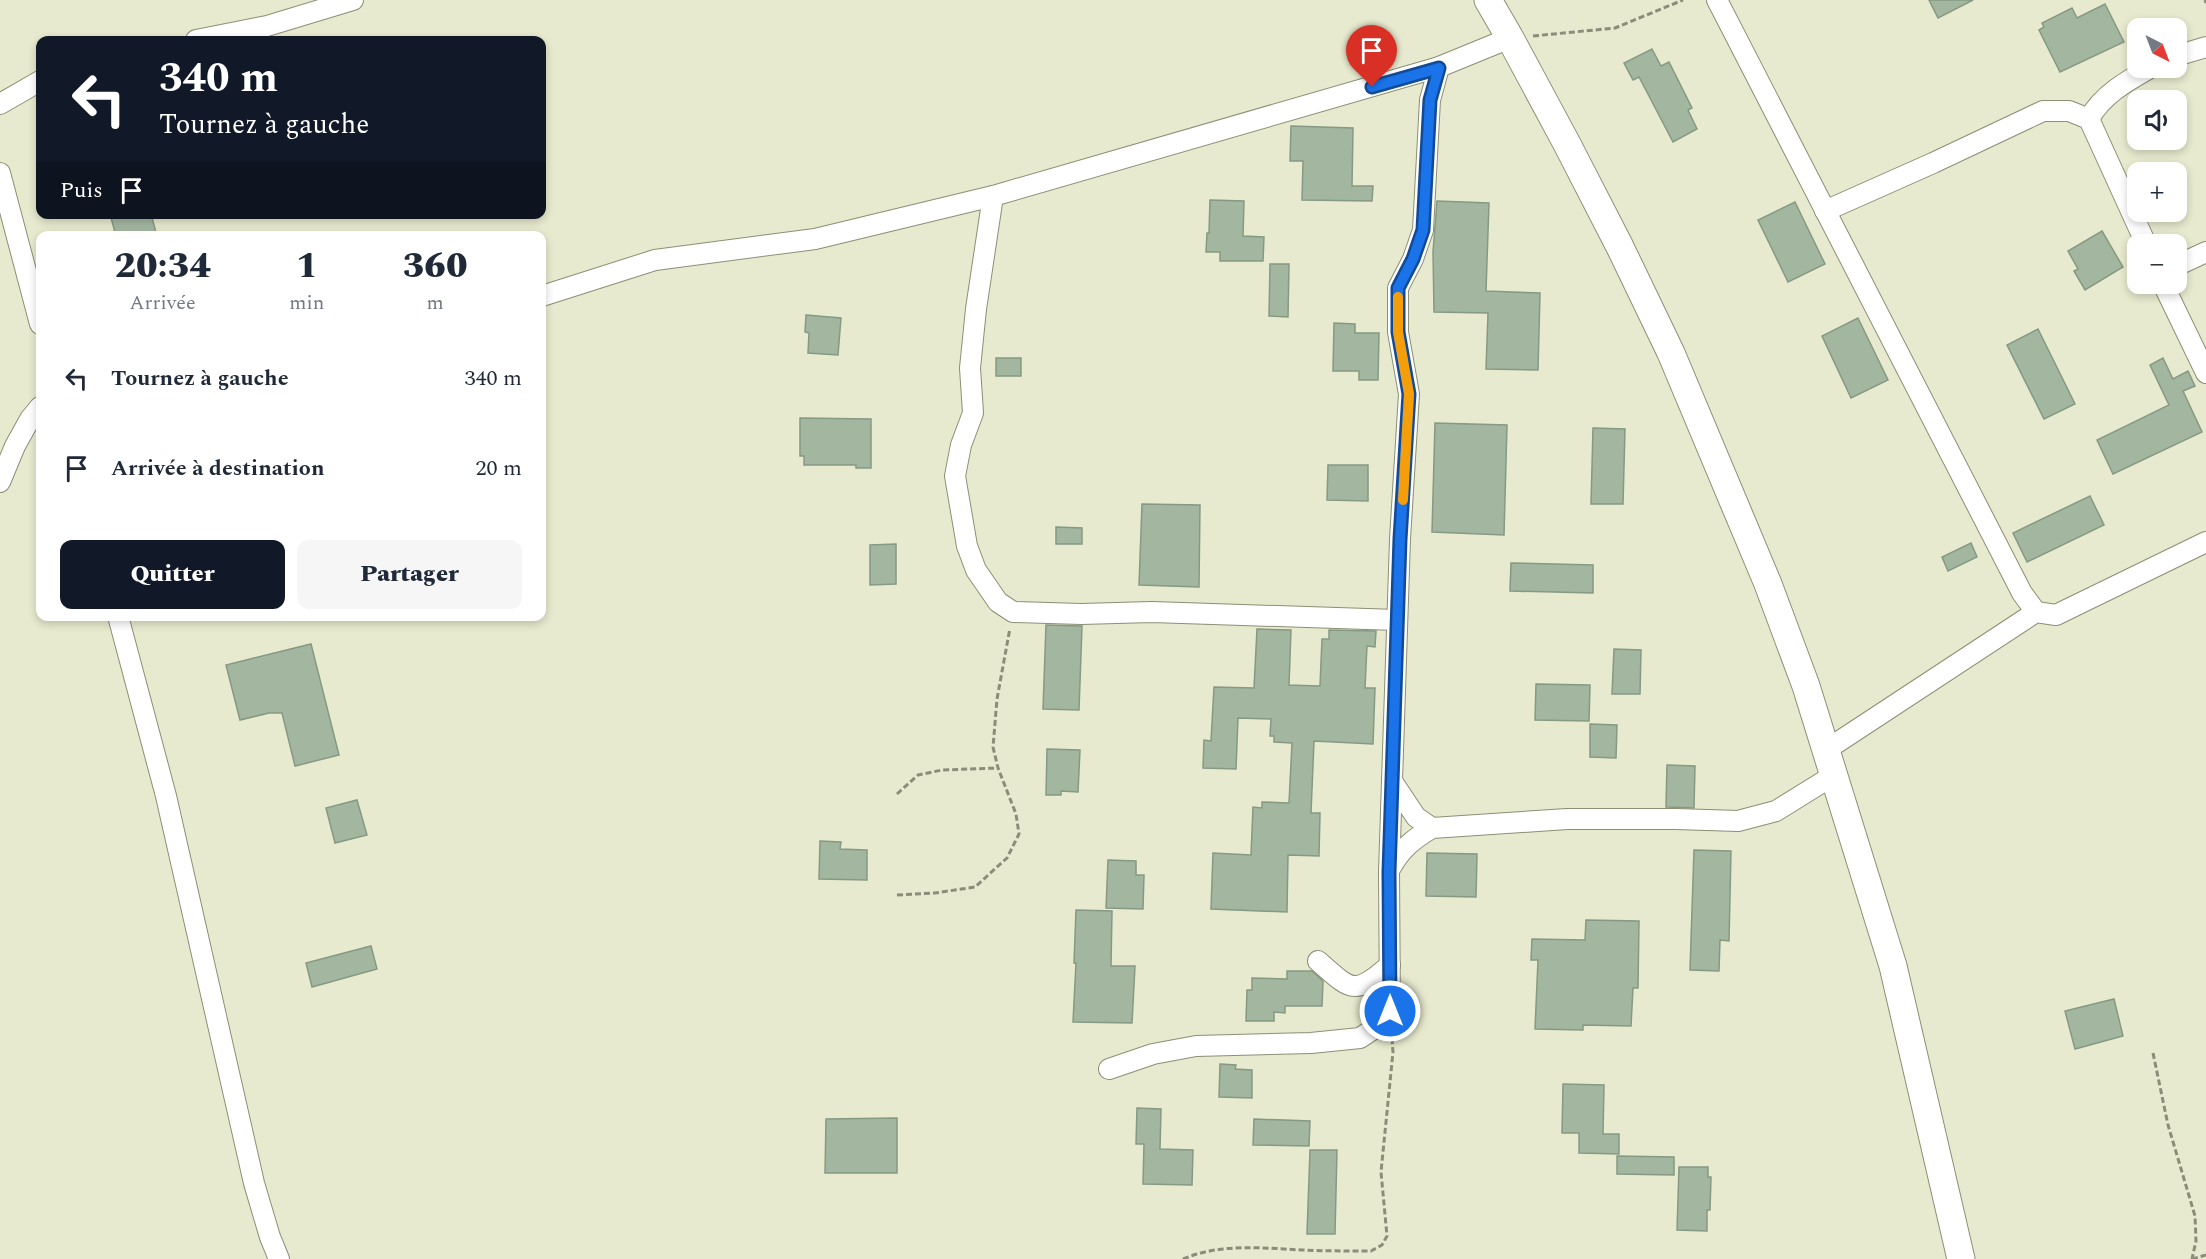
<!DOCTYPE html>
<html lang="fr">
<meta charset="utf-8">
<style>
:root{--surface:#fff;--page:#f6f6f7;--text:#1f2937;--muted:#747a83;--accent:#111827}
body{margin:0;font-family:Spectral,serif;background:var(--page);color:var(--text);height:100vh;display:flex;flex-direction:column;font-size:22px;white-space:nowrap}
*{box-sizing:border-box;margin:0}
p{font-size:20px;color:var(--muted)}
.icon{flex:none;width:33px;height:33px;fill:none;stroke:currentColor;stroke-width:2;stroke-linecap:round;stroke-linejoin:round}
.map{position:relative;flex:1;overflow:hidden}
.panel{position:absolute;left:36px;top:231px;width:510px;height:390px;display:flex;flex-direction:column;background:var(--surface);border-radius:12px;box-shadow:0 3px 9px #0003}
.panel>*{flex:none}
.guide{position:absolute;left:36px;top:36px;width:510px;height:183px;border-radius:12px;box-shadow:0 3px 9px #0003;background:#111827;color:#fff;overflow:hidden}
.needle{width:39px;rotate:138deg}
.fabs{position:absolute;left:2127px;top:18px;display:grid;gap:12px}
.fabs a{display:grid;place-items:center;width:60px;height:60px;border-radius:12px;background:var(--surface);box-shadow:0 3px 9px #0003;font-size:30px}
.pin{position:absolute;display:grid;place-items:center;width:51px;height:51px;color:#fff;margin:-62px -26px;border-radius:50% 50% 50% 0;rotate:-45deg;box-shadow:0 0 6px #0007}
.pin .icon{rotate:45deg}
.me{position:absolute;width:66px;margin:-33px;rotate:0deg;stroke-linejoin:round;filter:drop-shadow(0 0 4px #0008)}
.turn{display:flex;align-items:center;gap:21px;height:126px;padding:0 24px;font-size:27px}
.turn .icon{width:78px;height:78px;stroke-width:2.5}
.turn b{display:block;font-size:42px;line-height:51px}
.then{display:flex;align-items:center;height:57px;padding:0 24px;background:#0003;gap:12px;font-size:22px}
.eta{display:flex;justify-content:space-evenly;align-items:center;height:102px;text-align:center}
.eta b{font-size:36px;font-weight:800;line-height:42px}
.button{display:flex;gap:12px;margin-top:auto;padding:12px 24px}
.button a{flex:1;height:69px;border-radius:12px;background:var(--accent);color:#fff;font-size:24px;font-weight:800;line-height:69px;text-align:center}
.button a+a{background:var(--page);color:var(--text)}
ul{padding:0;list-style:none}
li{display:flex;align-items:center;gap:18px;height:90px;padding:0 24px}
li div{flex:1}
li b{display:block;font-size:22px}
li em{font-style:normal}
.map>svg:first-child{display:block}
</style>
<div class="map">
<svg width="2206" height="1259" viewBox="0 0 2206 1259">
<rect width="100%" height="100%" fill="#e7eace"/>
<g fill="#a3b7a0" stroke="#869983" stroke-width="1.5">
<path d="M1929 0H1973L1938 18Z"/>
<path d="M2105 4 2124 42 2060 72 2039 30 2044 27 2042 23 2072 8 2077 18Z"/>
<path d="M1652 49 1661 66 1669 62 1692 108 1688 110 1697 129 1673 142 1639 77 1633 80 1624 63Z"/>
<path d="M1291 126 1353 128 1352 186H1373L1372 201 1302 200 1303 161H1290Z"/>
<path d="M1210 200 1244 201 1243 236 1264 237 1263 261H1220V252H1206L1207 233H1209Z"/>
<path d="M1437 201 1489 203 1486 291 1540 293 1538 370 1486 369 1488 313 1434 312 1433 252Z"/>
<path d="M1795 202 1825 264 1788 282 1758 220Z"/>
<path d="M110 214H151L157 236H116Z"/>
<path d="M2102 231 2123 267 2085 290 2074 271 2078 269 2068 251Z"/>
<path d="M1270 264H1289L1288 317 1269 316Z"/>
<path d="M806 315 841 318 838 355 808 353 809 333 805 332Z"/>
<path d="M1858 318 1888 380 1851 398 1822 336Z"/>
<path d="M1334 323 1355 324V333H1379L1378 380H1359V371H1333Z"/>
<path d="M2038 329 2075 404 2044 419 2007 345Z"/>
<rect x="996" y="358" width="25" height="18"/>
<path d="M2163 358 2173 379 2188 371 2195 386 2183 391 2202 432 2113 474 2097 440 2169 405 2150 365Z"/>
<path d="M800 418 871 419V468H856V465H804V456H800Z"/>
<path d="M1435 423 1507 425 1504 535 1432 532Z"/>
<path d="M1593 428 1625 429 1623 504H1591Z"/>
<path d="M1328 465H1368V501L1327 500Z"/>
<path d="M2090 496 2104 525 2027 562 2013 533Z"/>
<path d="M1142 504 1200 505 1199 587 1139 585Z"/>
<path d="M1056 527 1082 528V544H1056Z"/>
<path d="M1971 543 1977 557 1948 571 1942 557Z"/>
<path d="M896 544V584L870 585V545Z"/>
<path d="M1511 563 1593 565V593L1510 591Z"/>
<path d="M1046 625 1082 626 1079 710 1043 709Z"/>
<path d="M1257 629 1291 630 1289 685 1320 686 1322 639H1329V630L1376 631 1375 647 1367 646 1365 688H1375L1373 744 1314 741 1311 813H1320L1319 856 1288 855 1287 912 1211 909 1213 853 1251 855 1253 807 1262 808V802L1289 803 1292 743 1274 742V736H1270L1271 719 1238 718 1236 769 1203 768 1204 740 1211 741 1214 687 1254 688Z"/>
<path d="M311 644 339 755 295 766 282 713H269L240 720 226 665Z"/>
<path d="M1614 649 1641 650 1640 694H1612Z"/>
<path d="M1536 684 1590 685 1589 721 1535 720Z"/>
<path d="M1590 724 1617 725 1616 758 1590 757Z"/>
<path d="M1047 749 1080 750 1078 792 1061 791V795H1046Z"/>
<path d="M1667 765 1695 766 1694 808 1666 807Z"/>
<path d="M357 800 367 835 335 843 326 808Z"/>
<path d="M820 841 841 842 840 849 867 850V880L819 879Z"/>
<path d="M1694 850 1731 851 1729 941 1720 940 1719 971 1690 970Z"/>
<path d="M1427 853 1477 854 1476 897 1426 896Z"/>
<path d="M1108 860 1136 861V875H1144L1143 909 1106 908Z"/>
<path d="M1076 910 1112 911 1111 966H1135L1132 1023 1073 1022 1076 963H1074Z"/>
<path d="M1586 920 1639 921 1638 988H1633L1631 1026 1583 1025V1030L1535 1029 1538 960H1531L1532 939 1585 940Z"/>
<path d="M371 946 377 969 312 987 306 963Z"/>
<path d="M1287 971H1312L1323 981 1322 1006H1285V1013L1274 1012V1021H1246L1247 990H1252V978L1287 979Z"/>
<path d="M2114 999 2123 1036 2075 1049 2065 1011Z"/>
<path d="M1220 1064 1236 1065 1235 1069 1252 1070V1098L1219 1097Z"/>
<path d="M1563 1084 1604 1085 1603 1134H1619V1154L1579 1153V1133H1562Z"/>
<path d="M1137 1108 1161 1109 1160 1149 1193 1150 1192 1185 1143 1184 1144 1144H1136Z"/>
<path d="M897 1118V1173H825L826 1119Z"/>
<path d="M1254 1119 1310 1121 1309 1146 1253 1145Z"/>
<path d="M1310 1150H1337L1335 1234H1307Z"/>
<path d="M1617 1156 1674 1157V1175L1617 1174Z"/>
<path d="M1679 1167H1708V1177H1711L1710 1210H1707V1231L1677 1230Z"/>
</g>
<g fill="none" stroke-linecap="round" stroke-linejoin="round">
<g stroke="#8c8f75" stroke-width="22">
<g id="street">
<path d="M1717 0 2022 593 2036 612"/>
<path d="M196 40 267 26 353 0"/>
<path d="M2176 56 2206 47"/>
<path d="M0 104 40 81"/>
<path d="M2089 119C2102 95 2127 81 2150 68"/>
<path d="M0 173 40 324"/>
<path d="M993 196 976 309 970 368 973 413 961 445 955 476 967 546 976 570 998 602 1013 612 1081 614 1152 612 1397 620"/>
<path d="M1825 211 1933 163 2043 111H2069L2089 119 2146 244"/>
<path d="M2176 266 2206 252"/>
<path d="M2163 284 2206 373"/>
<path d="M542 296 655 260 815 239 993 196 1439 67 1510 38"/>
<path d="M0 482 15 446 30 419 40 407"/>
<path d="M118 616 166 796 254 1183 270 1237 279 1259"/>
<path d="M1826 750 2036 612 2056 615 2206 542"/>
<path d="M1392 781 1416 817 1432 828"/>
<path d="M1390 869C1400 850 1413 839 1432 828L1567 819H1676L1738 821 1776 811 1834 775"/>
<path d="M1318 961C1351 990 1354 997 1390 965"/>
<path d="M1109 1069 1153 1054 1196 1046 1311 1043 1360 1038 1378 1026 1390 1011 1389 872 1400 539 1409 394 1398 332V288L1413 259 1423 230 1430 100 1439 67"/>
</g>
</g>
<g stroke="#8c8f75" stroke-width="29">
<path id="secondary" d="M1488 0 1510 38 1567 144 1620 247 1671 353 1768 584 1806 686 1893 966 1961 1259"/>
</g>
<g stroke="#8b8d7a" stroke-width="3" stroke-dasharray="6 3" stroke-linecap="butt">
<path d="M2205 0 2206 3"/>
<path d="M1533 36 1615 28 1683 0"/>
<path d="M897 794 918 775 942 770 998 768"/>
<path d="M897 895 935 893 975 887 1007 858 1019 834 1016 814 998 768 993 747 997 699 1010 628"/>
<path d="M2153 1053 2168 1125 2195 1216 2196 1241 2192 1259"/>
<path d="M1183 1259C1221 1243 1262 1248 1302 1250 1325 1251 1348 1251 1371 1251L1382 1245 1387 1236 1381 1172 1393 1052 1392 1040"/>
<path d="M2192 1259 2206 1255"/>
</g>
<use href="#street" stroke="#fff" stroke-width="20"/>
<use href="#secondary" stroke="#fff" stroke-width="27"/>
</g>
<g fill="none" stroke-linecap="round" stroke-linejoin="round">
<g stroke="#114b97" stroke-width="15">
<path id="route" d="M1372 87 1439 68 1430 100 1423 230 1413 259 1398 288V332L1409 394 1400 539 1389 872 1390 1011"/>
</g>
<use href="#route" stroke="#1a73e8" stroke-width="10"/>
<path stroke="#f59e0b" stroke-width="10" d="M1398 297V332L1409 394 1403 500"/>
</g>
</svg>
<div class="fabs">
<a><svg class="needle" viewBox="-14 -14 28 28"><path d="M0-13l5 13h-10z" fill="#e53935"/><path d="M0 13l5-13h-10z" fill="#747a83"/></svg></a>
<a><svg class="icon" aria-label="sound" viewBox="0 0 24 24"><path d="M4 9h4l5-4v14l-5-4H4zM17 9q2 3 0 6"/></svg></a>
<a>+</a>
<a>−</a>
</div>
<div class="pin" style="left:1372px;top:87px;background:#d93025"><svg class="icon" aria-label="arrive" viewBox="0 0 24 24"><path d="M6 21V4h12l-3 4 3 4H6"/></svg></div>
<svg class="me" style="left:1390px;top:1011px" viewBox="-20 -20 40 40"><circle r="17" fill="#1a73e8" stroke="#fff" stroke-width="3"/><path d="M0-11L8 9 0 5-8 9z" fill="#fff"/></svg>
<div class="guide">
<div class="turn"><svg class="icon" aria-label="left" viewBox="0 0 24 24"><path d="M17 20v-9H6M10 6l-5 5 5 5"/></svg><div><b>340 m</b>Tournez à gauche</div></div>
<div class="then">Puis<svg class="icon" aria-label="arrive" viewBox="0 0 24 24"><path d="M6 21V4h12l-3 4 3 4H6"/></svg></div>
</div>
<section class="panel">
<div class="eta">
<div><b>20:34</b><p>Arrivée</p></div>
<div><b>1</b><p>min</p></div>
<div><b>360</b><p>m</p></div>
</div>
<ul>
<li><svg class="icon" aria-label="left" viewBox="0 0 24 24"><path d="M17 20v-9H6M10 6l-5 5 5 5"/></svg><div><b>Tournez à gauche</b></div><em>340 m</em></li>
<li><svg class="icon" aria-label="arrive" viewBox="0 0 24 24"><path d="M6 21V4h12l-3 4 3 4H6"/></svg><div><b>Arrivée à destination</b></div><em>20 m</em></li>
</ul>
<div class="button"><a>Quitter</a><a>Partager</a></div>
</section>
</div>
